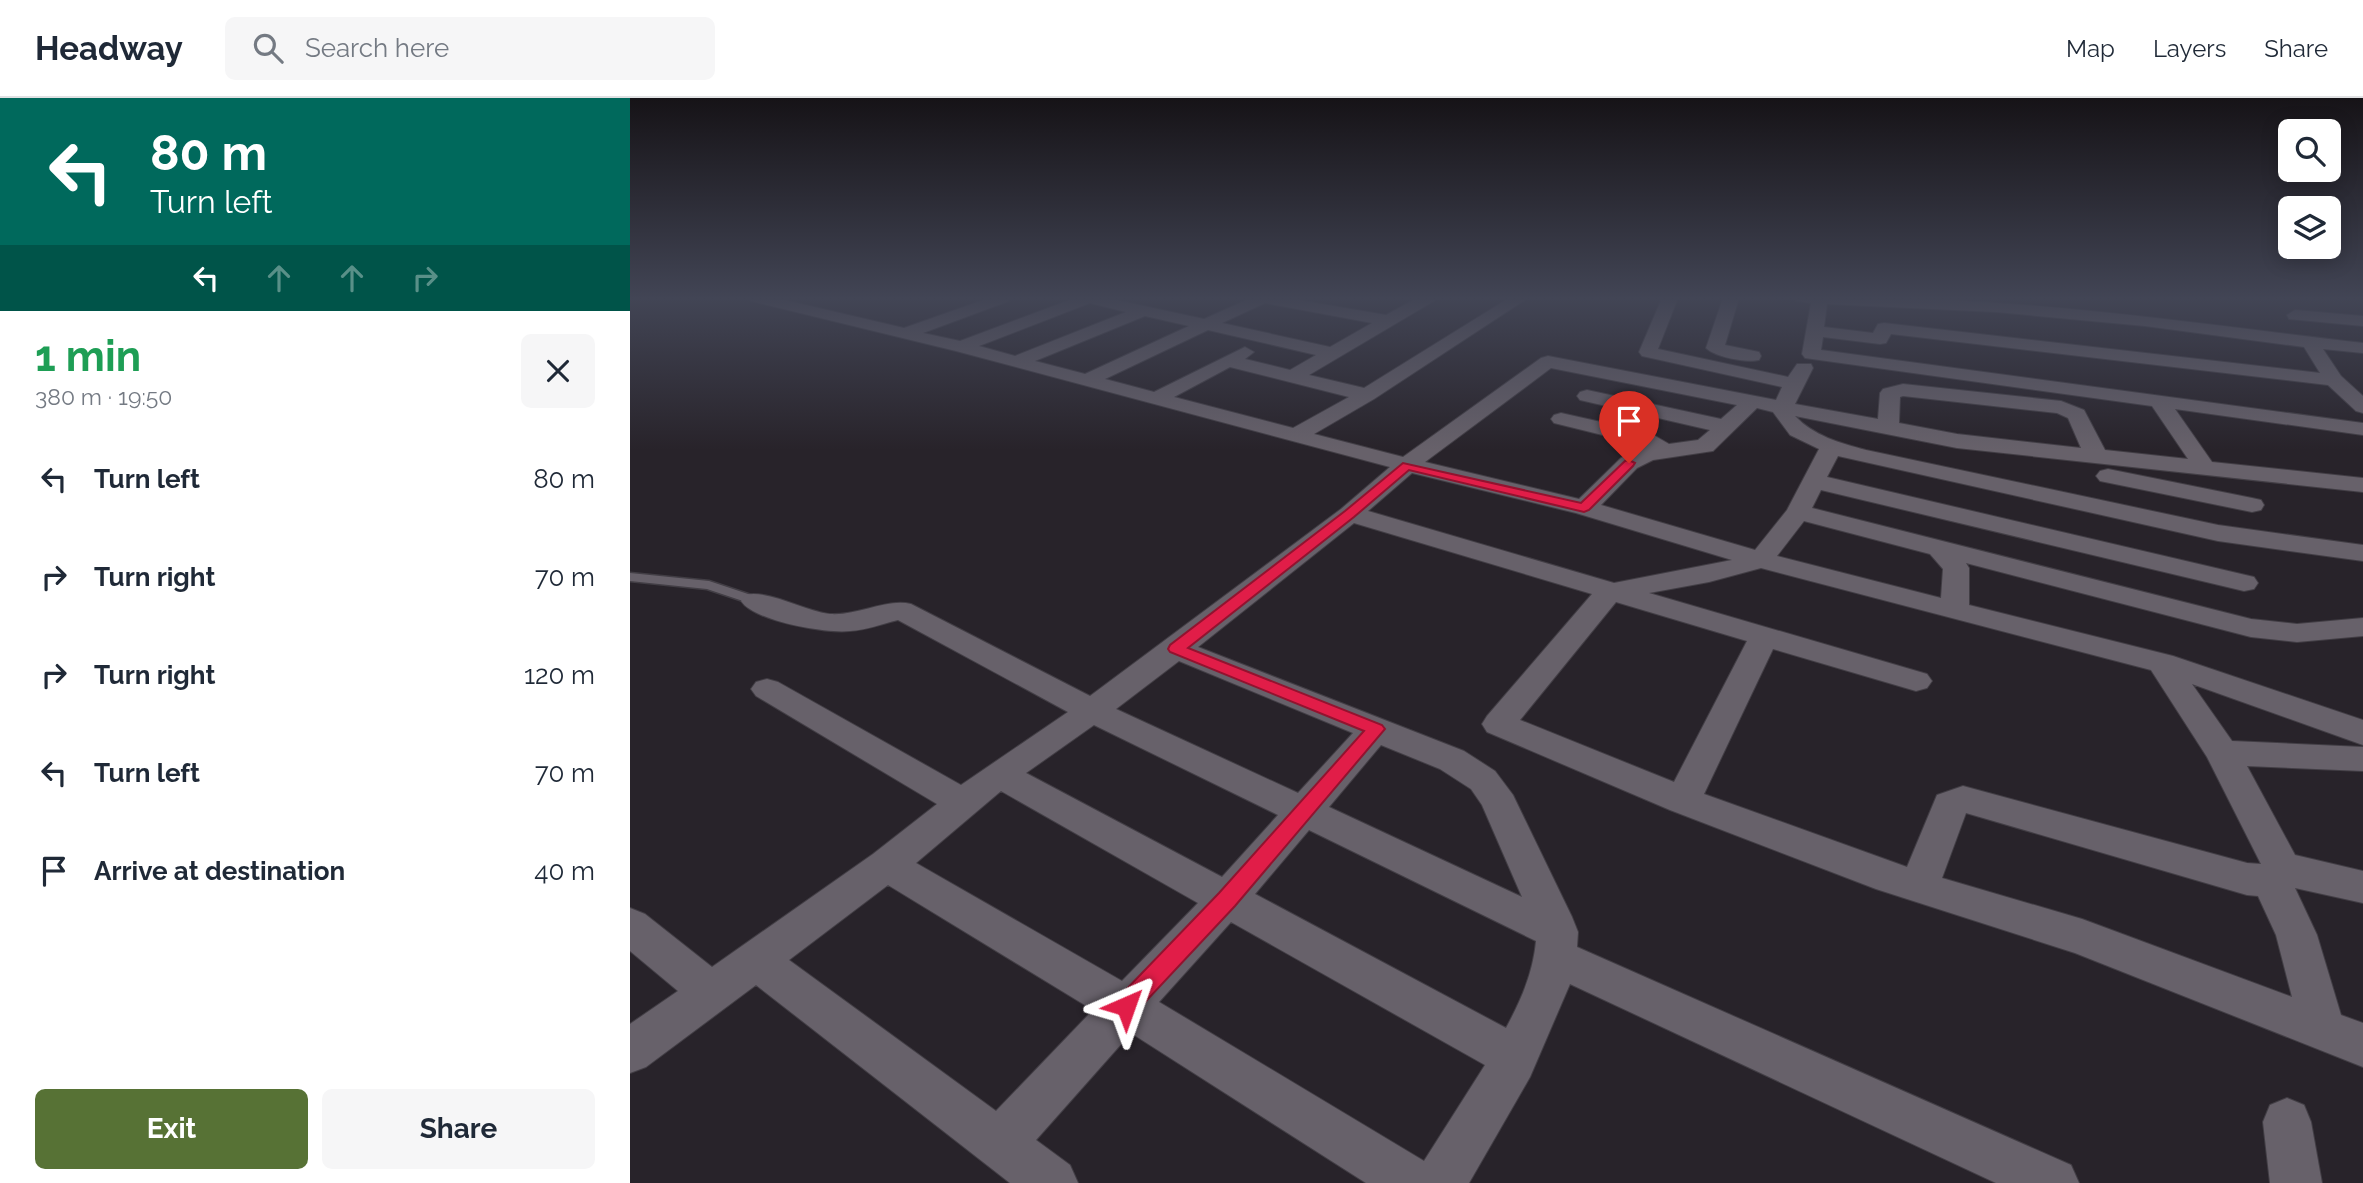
<!DOCTYPE html>
<meta charset="utf-8">
<style>
:root{--surface:#fff;--page:#f6f6f7;--text:#1f2937;--muted:#747a83;--line:#e0e1e3;--accent:#577235}
body{margin:0;font-family:Raleway,sans-serif;background:var(--page);color:var(--text);height:100vh;display:flex;flex-direction:column;font-size:26px;white-space:nowrap}
*{box-sizing:border-box;margin:0}
p{font-size:23px;color:var(--muted)}
.icon{flex:none;width:38px;height:38px;fill:none;stroke:currentColor;stroke-width:2;stroke-linecap:round;stroke-linejoin:round}
.map{position:relative;flex:1;overflow:hidden}
.sheet{display:flex;flex-direction:column;background:var(--surface);width:630px}
.sheet>*{flex:none}
.top-card{background:#00695c;color:#fff;overflow:hidden}
.fabs{position:absolute;left:1648px;top:21px;display:grid;gap:14px}
.fabs a{display:grid;place-items:center;width:63px;height:63px;border-radius:10px;background:var(--surface);box-shadow:0 4px 18px #0003;font-size:35px}
.pin{position:absolute;display:grid;place-items:center;width:60px;height:60px;color:#fff;margin:-72px -30px;border-radius:50% 50% 50% 0;rotate:-45deg;box-shadow:0 0 7px #0007}
.pin .icon{rotate:45deg}
.me{position:absolute;width:77px;margin:-38px;rotate:43deg;stroke-linejoin:round;filter:drop-shadow(0 0 5px #0008)}
.turn{display:flex;align-items:center;gap:24px;height:147px;padding:0 35px;font-size:32px}
.turn .icon{width:91px;height:91px;stroke-width:2.5}
.turn b{display:block;font-size:49px;line-height:60px}
.lanes{display:flex;align-items:center;height:66px;padding:0 35px;background:#0003;justify-content:center;gap:35px;direction:ltr}
.lanes .off{opacity:.35}
.round{display:grid;place-items:center;flex:none;width:74px;height:74px;border-radius:10px;background:var(--page)}
.summary{display:flex;align-items:center;justify-content:space-between;height:119px;padding:0 35px}
h1{font-size:42px;font-weight:700;line-height:52px;color:#1e9e55}
.cta{display:flex;gap:14px;margin-top:auto;padding:14px 35px}
.cta a{flex:1;height:80px;border-radius:10px;background:var(--accent);color:#fff;font-size:28px;font-weight:700;line-height:80px;text-align:center}
.cta a+a{background:var(--page);color:var(--text)}
ul{padding:0;list-style:none}
li{display:flex;align-items:center;gap:21px;height:98px;padding:0 35px}
li div{flex:1}
li b{display:block;font-size:26px}
li em{font-style:normal}
header{display:flex;align-items:center;gap:42px;box-sizing:border-box;height:98px;padding:0 35px;background:var(--surface);border-bottom:2px solid var(--line)}
header strong{font-size:33px}
nav{display:flex;gap:38px;margin-inline-start:auto;font-size:24px}
.search{width:490px;height:63px;background:var(--page);display:flex;align-items:center;gap:18px;box-sizing:border-box;padding:0 24px;border-radius:10px;color:var(--muted);font-size:26px}
main{display:flex;flex:1;min-height:0}
.map>svg:first-child{display:block}
</style>
<header>
<strong>Headway</strong>
<div class="search"><svg class="icon" aria-label="search" viewBox="0 0 24 24"><circle cx="10" cy="10" r="6"/><path d="M15 15l6 6"/></svg>Search here</div>
<nav><a>Map</a><a>Layers</a><a>Share</a></nav>
</header>
<main>
<section class="sheet">
<div class="top-card">
<div class="turn"><svg class="icon" aria-label="left" viewBox="0 0 24 24"><path d="M17 20v-9H6M10 6l-5 5 5 5"/></svg><div><b>80 m</b>Turn left</div></div>
<div class="lanes"><svg class="icon" aria-label="left" viewBox="0 0 24 24"><path d="M17 20v-9H6M10 6l-5 5 5 5"/></svg><svg class="icon off" aria-label="ahead" viewBox="0 0 24 24"><path d="M12 20V5M6 11l6-6 6 6"/></svg><svg class="icon off" aria-label="ahead" viewBox="0 0 24 24"><path d="M12 20V5M6 11l6-6 6 6"/></svg><svg class="icon off" aria-label="right" viewBox="0 0 24 24"><path d="M7 20v-9h11M14 6l5 5-5 5"/></svg></div>
</div>
<div class="summary"><div><h1>1 min</h1><p>380 m · 19:50</p></div><a class="round"><svg class="icon" aria-label="close" viewBox="0 0 24 24"><path d="M6 6l12 12M18 6L6 18"/></svg></a></div>
<ul>
<li><svg class="icon" aria-label="left" viewBox="0 0 24 24"><path d="M17 20v-9H6M10 6l-5 5 5 5"/></svg><div><b>Turn left</b></div><em>80 m</em></li>
<li><svg class="icon" aria-label="right" viewBox="0 0 24 24"><path d="M7 20v-9h11M14 6l5 5-5 5"/></svg><div><b>Turn right</b></div><em>70 m</em></li>
<li><svg class="icon" aria-label="right" viewBox="0 0 24 24"><path d="M7 20v-9h11M14 6l5 5-5 5"/></svg><div><b>Turn right</b></div><em>120 m</em></li>
<li><svg class="icon" aria-label="left" viewBox="0 0 24 24"><path d="M17 20v-9H6M10 6l-5 5 5 5"/></svg><div><b>Turn left</b></div><em>70 m</em></li>
<li><svg class="icon" aria-label="arrive" viewBox="0 0 24 24"><path d="M6 21V4h12l-3 4 3 4H6"/></svg><div><b>Arrive at destination</b></div><em>40 m</em></li>
</ul>
<div class="cta"><a>Exit</a><a>Share</a></div>
</section>
<div class="map">
<svg width="1733" height="1085" viewBox="0 0 1733 1085">
<rect width="100%" height="100%" fill="#28232a"/>
<g fill="none" stroke-linecap="round" stroke-linejoin="round">
<g stroke="#423e45" stroke-width="3">
<path id="lane" d="M0 475 79 483 130 500 132 503 125 507 77 491 0 483Z"/>
</g>
<g stroke="#423e45" stroke-width="2">
<g id="street">
<path d="M119 200H146L274 230 359 200H381L379 203 293 235 330 243 445 200H477L574 221 621 200H657L756 217 787 200H806L804 203 679 277 734 290 879 200H898L744 301 684 336 773 359 911 260 918 258 1146 302 1152 289 1012 258 1009 254 1032 200H1048L1028 251 1158 279 1167 266H1181L1183 270 1165 306 1248 321 1250 295 1253 291 1273 286 1431 303 1454 312 1475 352 1558 361 1522 308 1175 260 1172 256 1181 205 1166 203 1164 200C1213 197 1264 199 1313 202 1454 208 1593 229 1733 245V255L1693 251 1711 278 1733 298V315L1726 313 1698 287 1261 236 1256 245 1250 246 1193 239 1191 252 1733 325V337L1545 311 1582 364 1733 380V394L1327 350 1165 318C1184 338 1210 345 1236 352L1588 427 1733 447V463L1588 443 1208 358 1197 379 1624 479 1628 485 1624 491 1614 493 1191 392 1182 410 1621 521 1667 526 1733 520V538L1667 544 1621 539 1336 465 1339 470V507L1543 558 1733 622V647L1562 586 1602 643 1733 649V673L1617 668 1665 757 1733 773V805L1665 790 1687 837 1711 917 1733 925V969L1445 855 1246 791 1040 712 857 634 852 626 857 618 962 496 724 425 568 549 834 653 865 673 883 697 942 819 948 834 947 849 1441 1067 1449 1085H1366L940 886 900 979 839 1085H736L501 935 406 1042 440 1067 448 1085H380L126 887 16 969 0 975V926L48 893 0 853V810L15 816 82 869 243 756 307 706 126 598 121 591 126 584 137 581 148 584 331 687 438 614 268 522C252 526 236 532 220 533 196 536 124 523 111 503L115 497C138 491 174 513 200 516 228 518 257 500 281 506L460 598 711 411 760 369 326 253 121 203ZM460 205 496 214 385 258 349 248ZM635 205 742 225 700 249 592 225ZM1197 206 1366 214 1515 228 1674 249 1690 275 1254 225 1248 226 1243 235 1194 229ZM515 218 559 228 455 276 405 263ZM578 232 686 257 660 272 615 261 624 254 615 249 524 294 475 281ZM600 269 719 299 663 330 544 299ZM921 270 1107 307 1091 321 957 292 950 294 947 298 950 302 1080 332 1068 342 1039 346 1020 335 931 315 924 317 921 321 924 325 1005 345 1014 350 991 360 949 401 795 364ZM1273 298 1427 315 1438 320 1451 350 1327 336 1269 325 1270 299ZM1127 310 1143 314 1160 337 1189 351 1157 412 1125 452 971 407 1007 370 1023 362 1083 353ZM782 375 946 415 1102 462 984 485 738 413ZM1174 423 1300 456 1313 471 1311 500 1147 458ZM1131 470 1521 572 1577 659 1631 766 1617 765 1333 688 1307 697 1277 769 1074 696 1143 551 1286 593 1297 590 1302 583 1297 576 1019 495 1079 484ZM986 504 1117 543 1044 684 890 622ZM549 563 723 635 668 695 486 611ZM464 627 648 717 592 779 396 675ZM751 647 810 671 841 691 852 707 892 799 699 709ZM371 693 568 805 492 883 286 765ZM1336 715 1617 797 1628 798 1646 837 1662 899 1452 821 1312 780ZM679 732 906 843C903 875 891 902 876 930L625 796ZM258 787 463 912 366 1013 159 862ZM601 824 855 967 794 1063 529 904Z"/>
<path d="M1093 200H1109L1095 247 1129 254 1131 258 1129 262C1116 265 1085 259 1076 250Z"/>
<path d="M1665 212 1733 218V228L1659 221 1657 217Z"/>
<path d="M1478 371 1622 400 1631 402 1634 407 1631 412 1622 414 1470 383 1466 378 1470 373Z"/>
<path d="M1657 1000 1674 1007 1681 1024 1692 1085H1640L1633 1024 1640 1007Z"/>
</g>
</g>
<use href="#lane" fill="#67616a" fill-rule="evenodd"/>
<use href="#street" fill="#67616a" fill-rule="evenodd"/>
</g>
<linearGradient id="sky" x2="0" y2="1"><stop stop-color="#161317"/><stop offset="0.57" stop-color="#424555"/><stop offset="1" stop-color="#424555" stop-opacity="0"/></linearGradient>
<rect width="1733" height="352" fill="url(#sky)"/>
<path fill="#e11d48" stroke="#92132f" stroke-width="2" d="M999 362 1005 365 1003 368 959 412 954 414 779 372 724 419 558 550 752 627 755 631 605 808 504 916 496 919 487 916 484 908 487 901 589 795 734 633 540 554 538 551 540 547 715 413 773 365 951 405 995 363Z"/>
</svg>
<div class="fabs">
<a><svg class="icon" aria-label="search" viewBox="0 0 24 24"><circle cx="10" cy="10" r="6"/><path d="M15 15l6 6"/></svg></a>
<a><svg class="icon" aria-label="layers" viewBox="0 0 24 24"><path d="M12 4l9 5-9 5-9-5zM3 14l9 5 9-5"/></svg></a>
</div>
<div class="pin" style="left:999px;top:365px;background:#d93025"><svg class="icon" aria-label="arrive" viewBox="0 0 24 24"><path d="M6 21V4h12l-3 4 3 4H6"/></svg></div>
<svg class="me" style="left:496px;top:908px" viewBox="-20 -20 40 40"><path d="M0-17L14 15 0 8-14 15z" fill="#e11d48" stroke="#fff" stroke-width="4"/></svg>
</div>
</main>
